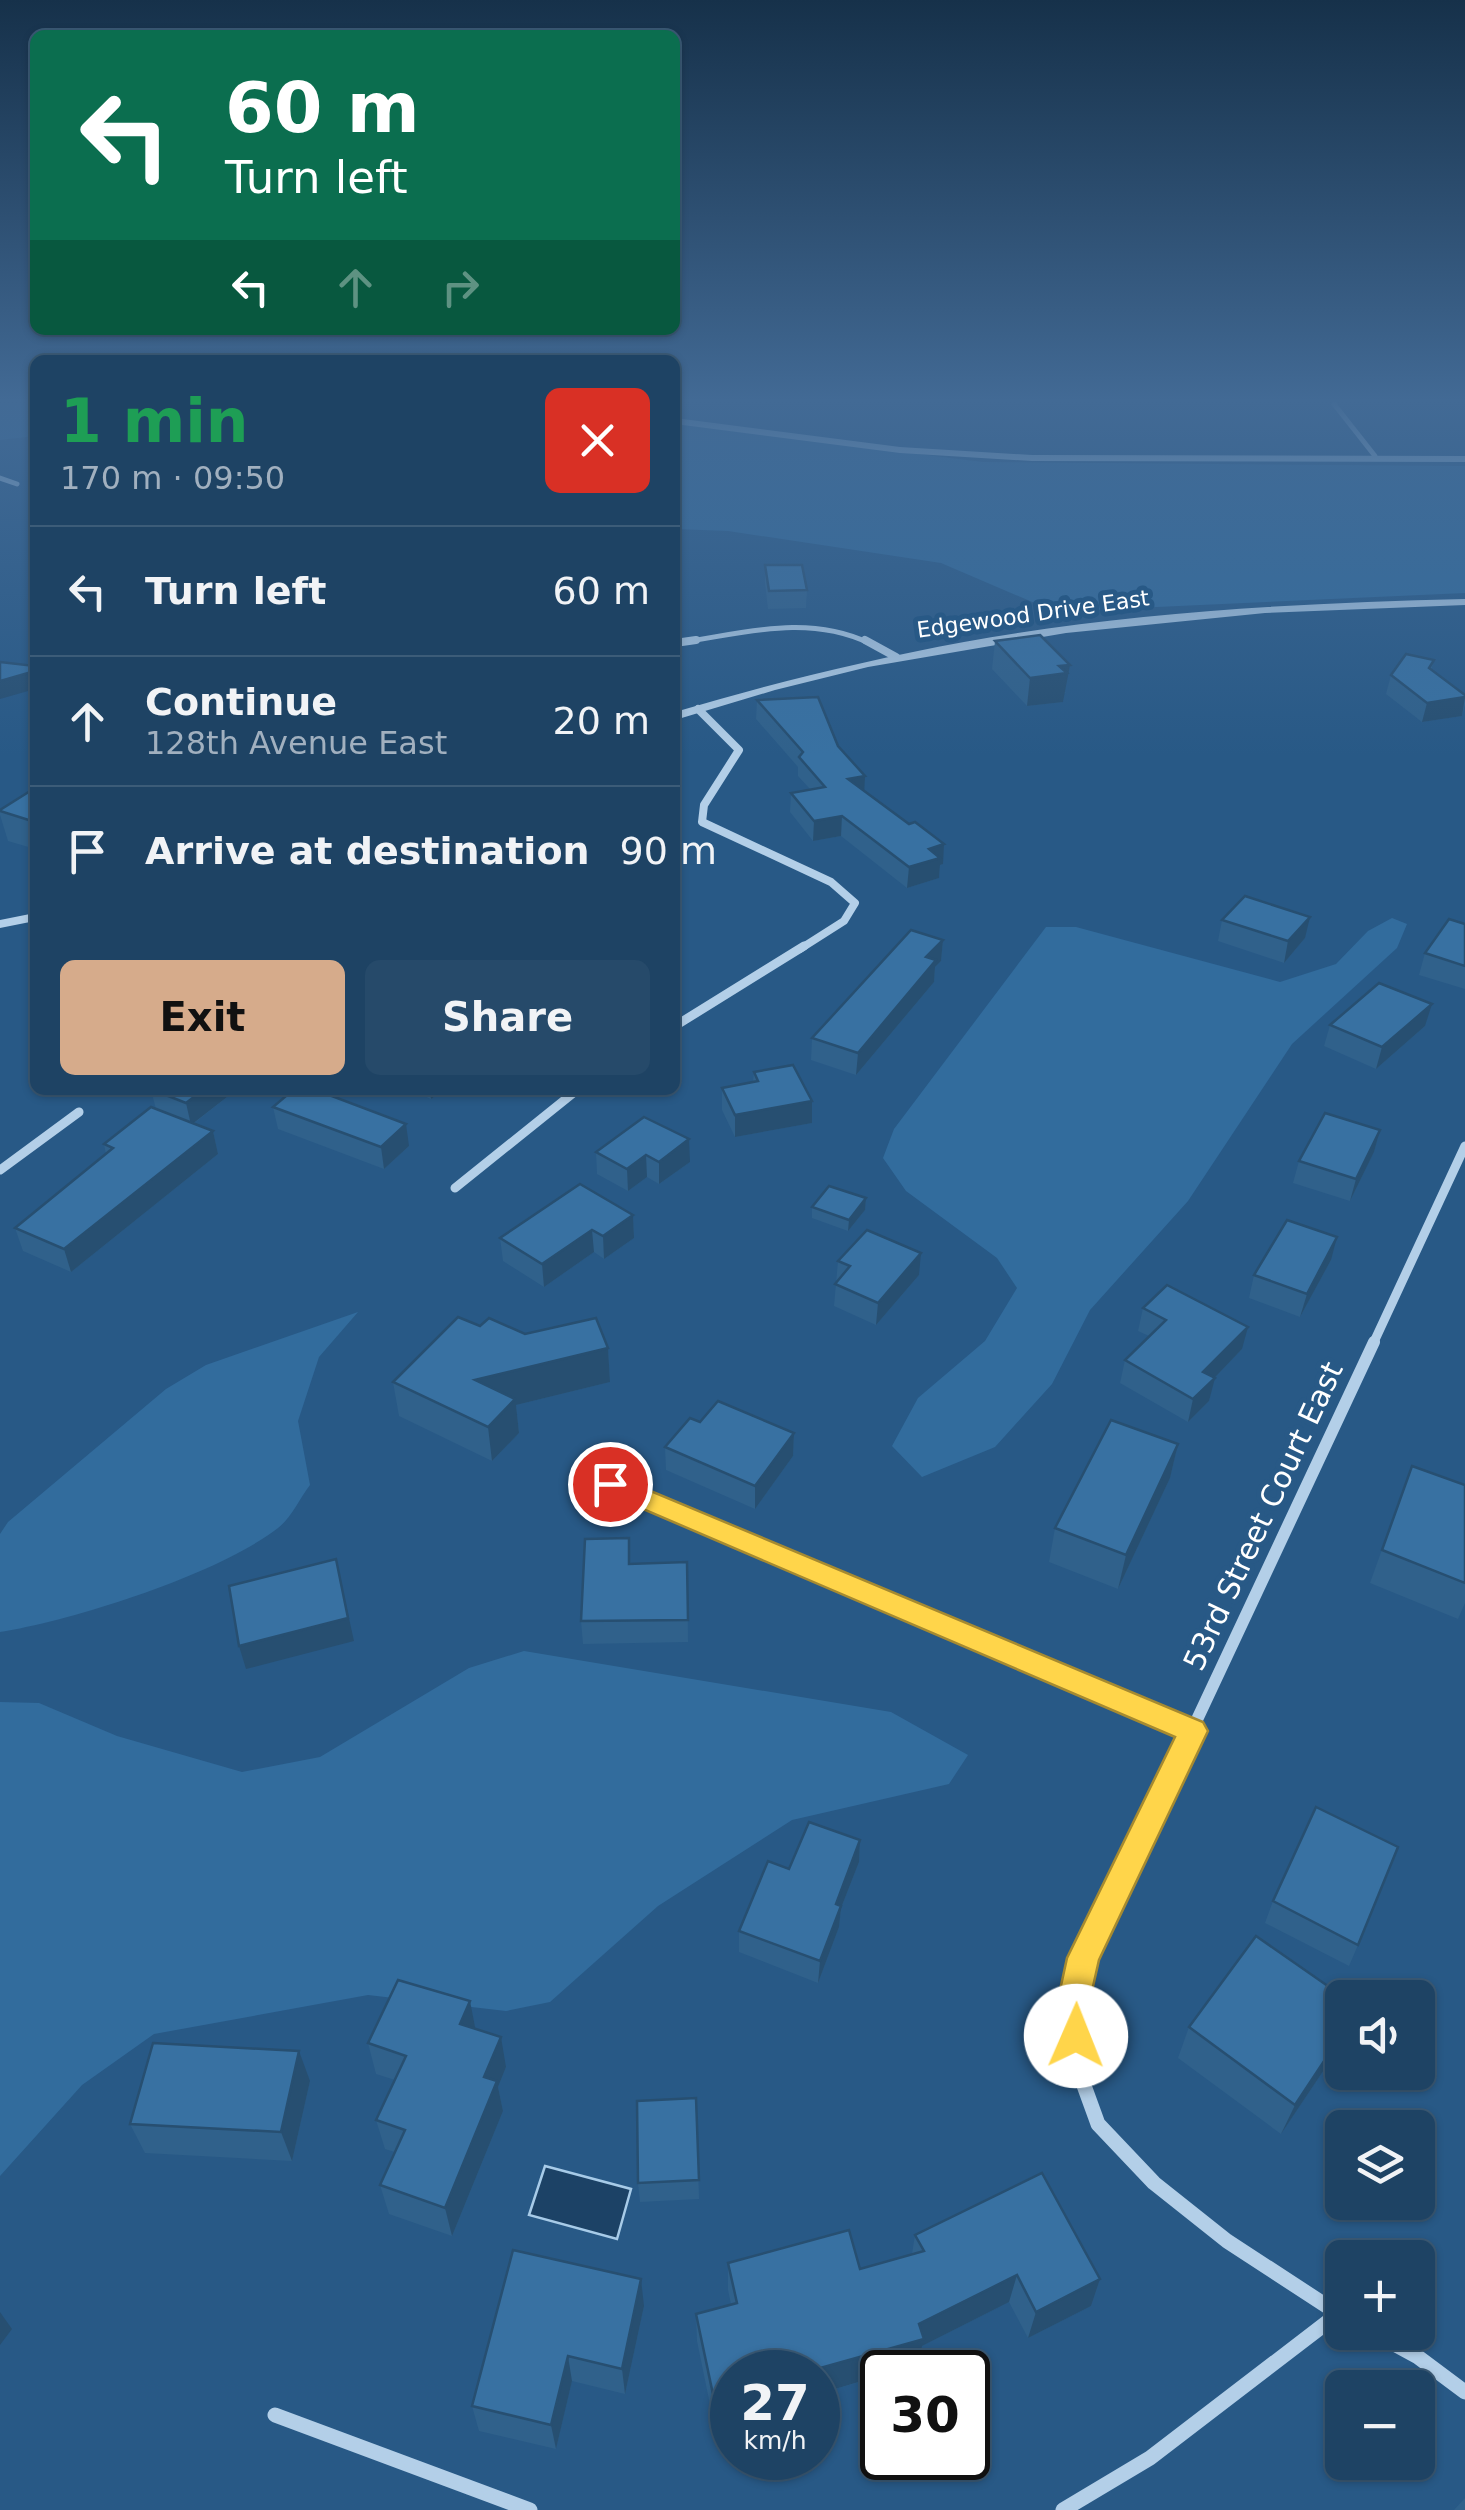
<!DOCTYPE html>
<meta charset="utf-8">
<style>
:root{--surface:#1e4364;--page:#264a6a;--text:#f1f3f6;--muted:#a1b0bf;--line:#3c5c78;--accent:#d6ab8b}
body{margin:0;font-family:"DejaVu Sans",sans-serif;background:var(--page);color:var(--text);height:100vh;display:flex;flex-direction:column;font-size:38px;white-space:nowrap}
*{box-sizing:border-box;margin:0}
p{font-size:32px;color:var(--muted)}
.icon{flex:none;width:55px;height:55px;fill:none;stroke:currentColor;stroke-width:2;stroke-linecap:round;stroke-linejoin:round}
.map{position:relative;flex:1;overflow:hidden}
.side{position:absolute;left:30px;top:355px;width:650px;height:740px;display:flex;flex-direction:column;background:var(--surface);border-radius:15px;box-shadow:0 2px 8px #0004,0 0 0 2px var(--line)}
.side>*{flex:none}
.hud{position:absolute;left:30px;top:30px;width:650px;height:305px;border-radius:15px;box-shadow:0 2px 8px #0004,0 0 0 2px var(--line);background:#0b6e4f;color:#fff;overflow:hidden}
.controls{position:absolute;left:1325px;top:1980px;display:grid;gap:20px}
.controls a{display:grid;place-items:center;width:110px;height:110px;border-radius:15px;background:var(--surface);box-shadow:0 2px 8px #0004,0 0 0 2px var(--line);font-size:50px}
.speed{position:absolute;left:710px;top:2350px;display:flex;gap:20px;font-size:50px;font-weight:700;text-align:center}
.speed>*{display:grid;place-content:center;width:130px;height:130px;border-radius:50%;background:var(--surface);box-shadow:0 2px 8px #0004,0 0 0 2px var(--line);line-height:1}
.speed small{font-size:25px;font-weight:400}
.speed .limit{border:5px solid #111;border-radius:15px;background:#fff;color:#111}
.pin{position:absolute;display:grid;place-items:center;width:85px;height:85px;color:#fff;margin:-42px;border:5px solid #fff;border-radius:50%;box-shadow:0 2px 10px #0007}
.me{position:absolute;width:110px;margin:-55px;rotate:1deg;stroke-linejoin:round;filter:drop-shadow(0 0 8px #0008)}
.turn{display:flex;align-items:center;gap:35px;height:210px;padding:0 30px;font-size:45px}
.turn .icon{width:130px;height:130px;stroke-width:2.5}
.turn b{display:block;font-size:70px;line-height:85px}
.lanes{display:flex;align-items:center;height:95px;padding:0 30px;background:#0003;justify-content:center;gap:50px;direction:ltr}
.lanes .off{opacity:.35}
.round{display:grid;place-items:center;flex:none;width:105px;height:105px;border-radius:15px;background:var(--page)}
.summary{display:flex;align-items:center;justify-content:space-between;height:170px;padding:0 30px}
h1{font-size:60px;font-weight:600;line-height:75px;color:#1e9e55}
.cta{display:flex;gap:20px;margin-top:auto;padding:20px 30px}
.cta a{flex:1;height:115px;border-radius:15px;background:var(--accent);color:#111;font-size:40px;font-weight:600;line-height:115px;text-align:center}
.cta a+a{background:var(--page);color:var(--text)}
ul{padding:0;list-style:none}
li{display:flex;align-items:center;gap:30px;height:130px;padding:0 30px;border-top:2px solid var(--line)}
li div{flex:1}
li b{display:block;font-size:38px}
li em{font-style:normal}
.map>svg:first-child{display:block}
</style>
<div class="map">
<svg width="1465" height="2510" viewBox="0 0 1465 2510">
<rect width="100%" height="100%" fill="#285986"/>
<g fill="#326c9d">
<path d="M0 404H35V436L0 440Z"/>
<path d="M675 424 983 462 1465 466V593L1091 610 1037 604 941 563 728 531 675 529Z"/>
<path d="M1392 918 1407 924 1397 948 1292 1044 1188 1201 1090 1310 1052 1384 995 1447 922 1477 892 1446 918 1398 985 1341 1017 1288 997 1258 906 1191 883 1158 894 1129 1046 927H1076L1280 982 1336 964 1368 931Z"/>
<path d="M358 1312 319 1357 298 1421 310 1485C300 1498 291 1518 278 1528 219 1574 74 1620 0 1632V1534L8 1522 166 1389 206 1365Z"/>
<path d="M524 1651 891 1712 968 1755 949 1784 792 1820 658 1906 550 2002 506 2011 368 1995 154 2034 82 2085 0 2176V1702L39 1703 117 1736 242 1772 320 1757 469 1668Z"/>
</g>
<path fill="#1c4266" stroke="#a7cbe8" stroke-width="2.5" d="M545 2166 631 2189 617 2239 529 2215Z"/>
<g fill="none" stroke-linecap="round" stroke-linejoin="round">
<g stroke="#b3cfe8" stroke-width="5">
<path d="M1334 404 1375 456"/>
<path d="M0 478 17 484"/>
<path d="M677 643C742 634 806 613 869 643"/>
</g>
<g stroke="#b3cfe8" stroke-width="8">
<path d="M865 640 896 657"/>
<path d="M675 643 696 640"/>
<path d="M698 709 739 750 704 805 702 822 831 882 855 903 844 921 800 949"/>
</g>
<g stroke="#b3cfe8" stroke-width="9">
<path d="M675 1026 804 946"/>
<path d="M0 1170 79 1112"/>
<path d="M455 1188 577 1090"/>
<path d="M1373 1344 1465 1146"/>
</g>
<g stroke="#b3cfe8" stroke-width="12">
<path d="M610 1484 1193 1731"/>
<path d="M1134 1854 1374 1342"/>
</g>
<g stroke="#b3cfe8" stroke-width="15">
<path d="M1135 1851 1083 1958 1073 2004 1078 2069 1098 2124 1154 2183 1227 2241 1342 2316"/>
<path d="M1372 2332 1418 2357 1465 2392"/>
<path d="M275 2415 530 2510"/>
<path d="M1063 2510 1150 2458 1338 2314"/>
</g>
<g fill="#b3cfe8" fill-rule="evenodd">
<path d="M675 418 900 447 1032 455 1465 456V462L1032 461 900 453 675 424Z"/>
<path d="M1465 599V605L1265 613 1066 633 868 667 775 690 675 720V712C770 684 866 660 964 642 1129 612 1297 603 1465 599Z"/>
<path d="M35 913V921L0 928V920Z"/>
</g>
</g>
<g fill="#30618b">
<path d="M765 565 807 590 806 608 768 609 765 583Z"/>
<path d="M995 641 1066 693H1064L1063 702 1027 706 992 669Z"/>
<path d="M1434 660 1431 670 1465 695V704L1462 716 1422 722 1386 694 1391 675Z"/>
<path d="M757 700 838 746 864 791 943 864 940 865 939 878 907 888 841 836 813 841 790 812 791 793 810 789 798 776V767L756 719Z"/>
<path d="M35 788V849L8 841 0 815V810Z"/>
<path d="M1222 920 1305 938 1284 963 1218 941Z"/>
<path d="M1465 924V989L1419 975 1425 953Z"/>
<path d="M943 940 941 961 935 967 934 982 856 1075 811 1060 812 1038Z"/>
<path d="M1330 1025 1425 1026 1376 1069 1324 1046Z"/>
<path d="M754 1072 812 1123 735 1137 722 1110V1088L753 1082Z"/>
<path d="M151 1090H236L193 1124 213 1131 218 1154 71 1272 23 1251 15 1228 106 1154 104 1144 156 1109Z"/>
<path d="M411 1090H444L431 1099Z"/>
<path d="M273 1107 409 1146 384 1169 278 1129Z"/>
<path d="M644 1117 690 1162 659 1184 647 1177 628 1191 597 1174 596 1152Z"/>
<path d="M1380 1130 1374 1152 1350 1201 1293 1183 1299 1161Z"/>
<path d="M866 1198 865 1210 848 1231 812 1218V1207Z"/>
<path d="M633 1215 634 1238 604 1259 594 1252 544 1287 503 1261 500 1238Z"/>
<path d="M1331 1260 1300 1317 1249 1298 1254 1275Z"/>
<path d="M838 1261 919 1275 876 1325 834 1306Z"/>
<path d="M1143 1308 1242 1349 1214 1378 1209 1401 1188 1422 1120 1383 1125 1360 1149 1336 1138 1331Z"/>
<path d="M480 1326 608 1348 610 1382 516 1405 519 1433 492 1461 399 1416 393 1382Z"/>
<path d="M700 1422 794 1433 793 1456 755 1509 666 1470 665 1447Z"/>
<path d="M1178 1444 1170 1478 1118 1589 1049 1562 1055 1528Z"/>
<path d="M1412 1466 1465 1485V1603L1458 1619 1370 1583Z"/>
<path d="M687 1562 688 1642 583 1644 581 1621 630 1564Z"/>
<path d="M860 1840 859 1862 841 1908 839 1927 818 1983 739 1952V1931L789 1869Z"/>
<path d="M1273 1901 1358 1945 1349 1966 1265 1923Z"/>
<path d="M1189 2027 1342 2043 1281 2134 1178 2058Z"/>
<path d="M476 2029 506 2067 498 2087 503 2111 452 2236 389 2214 380 2185 395 2152 385 2149 376 2120 395 2080 376 2074 368 2043Z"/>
<path d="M310 2081 292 2161 145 2153 130 2124Z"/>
<path d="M696 2098 699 2199 640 2202 638 2183Z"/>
<path d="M915 2235 1100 2279 1091 2306 1028 2338 1009 2302 922 2346 919 2365 818 2394V2372L714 2424 697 2341 696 2314 731 2304 728 2290V2263L860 2269 912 2254Z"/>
<path d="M644 2306 625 2394 572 2381 556 2449 479 2431 472 2406Z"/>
<path d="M1465 2498V2510H1454Z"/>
</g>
<g fill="#274f71">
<path d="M1070 665 1063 702 1027 706 1030 678 1059 666Z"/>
<path d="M35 671V689L0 699V681Z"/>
<path d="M1465 697 1462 716 1422 722 1427 703Z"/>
<path d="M865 776 864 796 848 779Z"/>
<path d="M842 816 841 836 813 841 814 821Z"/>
<path d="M944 844 943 864 940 865 939 878 907 888 909 867 929 849Z"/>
<path d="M1310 917 1305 938 1284 963 1288 941Z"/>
<path d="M943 940 941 961 935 967 934 982 856 1075 858 1053 926 957Z"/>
<path d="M1432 1004 1425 1026 1376 1069 1382 1047Z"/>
<path d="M203 1090H236L191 1125 186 1103Z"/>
<path d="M430 1090H444L431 1099Z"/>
<path d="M812 1101V1123L735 1137V1115Z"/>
<path d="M406 1124 409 1146 384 1169 381 1147Z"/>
<path d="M1380 1130 1374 1152 1350 1201 1356 1179Z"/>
<path d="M213 1131 218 1154 71 1272 64 1249Z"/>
<path d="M689 1139 690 1162 659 1184V1162Z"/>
<path d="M646 1155 647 1177 628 1191 627 1169Z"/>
<path d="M866 1198 865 1210 848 1231 849 1220Z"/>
<path d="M633 1215 634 1238 604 1259 603 1236Z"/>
<path d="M592 1230 594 1252 544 1287 542 1264Z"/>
<path d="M1337 1237 1331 1260 1300 1317 1307 1294Z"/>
<path d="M921 1253 919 1275 876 1325 878 1303Z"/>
<path d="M1248 1327 1242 1349 1198 1395 1203 1372Z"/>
<path d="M608 1348 610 1382 516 1405 519 1433 492 1461 488 1427 475 1380Z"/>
<path d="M1215 1378 1209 1401 1188 1422 1193 1399Z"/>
<path d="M794 1433 793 1456 755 1509V1486Z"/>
<path d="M1178 1444 1170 1478 1118 1589 1126 1555Z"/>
<path d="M336 1559 354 1641 246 1669 239 1646Z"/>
<path d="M860 1840 859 1862 841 1908 839 1927 818 1983 820 1961 836 1904Z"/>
<path d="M470 2001 476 2032 460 2024Z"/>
<path d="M1342 2034V2043L1281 2134 1295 2105Z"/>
<path d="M501 2037 506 2067 498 2087 503 2111 452 2236 445 2208 484 2077Z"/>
<path d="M299 2051 310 2081 292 2161 281 2132Z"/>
<path d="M1017 2275 1009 2302 922 2346 919 2365 892 2372H882V2375L818 2394V2372H806L919 2324Z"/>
<path d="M641 2279 644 2306 625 2394 622 2369Z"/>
<path d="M1100 2279 1091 2306 1028 2338 1036 2312Z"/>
<path d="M0 2312 12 2329 0 2345Z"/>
<path d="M568 2356 572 2381 556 2449 551 2425Z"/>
<path d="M732 2393V2418L714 2424V2399Z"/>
</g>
<g fill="#3871a2" stroke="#274f71" stroke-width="2.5">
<path d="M765 565H802L807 590 769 591Z"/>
<path d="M1040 635 1070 665 1059 666 1067 673 1030 678 995 641Z"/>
<path d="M1406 654 1434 660 1429 668 1465 695V697L1427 703 1391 675Z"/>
<path d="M0 662 35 666V671L0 681Z"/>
<path d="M818 697 838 746 865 776 848 779 909 824 915 822 944 844 929 849 940 858 909 867 842 816 814 821 791 793 825 787 799 757 803 752 757 700Z"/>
<path d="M35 788V822L0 811V810Z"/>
<path d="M1245 896 1310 917 1288 941 1222 920Z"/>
<path d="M1449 919 1465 924V966L1425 953Z"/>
<path d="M911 930 943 940 926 957 936 960 858 1053 812 1038Z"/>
<path d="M1379 983 1432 1004 1382 1047 1330 1025Z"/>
<path d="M793 1065 812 1101 735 1115 722 1088 758 1081 754 1072Z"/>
<path d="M153 1090H203L186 1103Z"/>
<path d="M293 1090H316L406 1124 381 1147 273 1107Z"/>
<path d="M151 1107 213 1131 64 1249 15 1228 113 1148 104 1144Z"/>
<path d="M1325 1113 1380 1130 1356 1179 1299 1161Z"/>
<path d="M644 1117 689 1139 659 1162 646 1155 627 1169 596 1152Z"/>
<path d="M580 1184 633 1215 603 1236 592 1230 542 1264 500 1238Z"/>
<path d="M829 1186 866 1198 849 1220 812 1207Z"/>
<path d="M1287 1220 1337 1237 1307 1294 1254 1275Z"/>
<path d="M867 1230 921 1253 878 1303 835 1284 850 1266 838 1261Z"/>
<path d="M1167 1285 1248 1327 1203 1372 1215 1378 1193 1399 1125 1360 1166 1320 1143 1308Z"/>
<path d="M458 1317 480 1326 489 1318 525 1334 596 1318 608 1348 475 1380 515 1399 488 1427 393 1382Z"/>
<path d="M718 1401 794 1433 755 1486 665 1447 690 1418 700 1422Z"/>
<path d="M1111 1420 1178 1444 1126 1555 1055 1528Z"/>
<path d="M1412 1466 1465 1485V1583L1382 1550Z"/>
<path d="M629 1538V1564L687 1562 688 1620 581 1621 585 1539Z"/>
<path d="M336 1559 348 1618 239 1646 229 1586Z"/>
<path d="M1316 1807 1398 1847 1358 1945 1273 1901Z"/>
<path d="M809 1822 860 1840 836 1904 841 1906 820 1961 739 1931 768 1861 789 1869Z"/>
<path d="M1256 1936 1345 1998H1342V2034L1295 2105 1189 2027Z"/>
<path d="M398 1980 470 2001 460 2024 501 2037 484 2077 497 2081 445 2208 380 2185 405 2130 376 2120 406 2056 368 2043Z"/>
<path d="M153 2043 299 2051 281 2132 130 2124Z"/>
<path d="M696 2098 699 2180 638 2183 637 2101Z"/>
<path d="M1042 2173 1100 2279 1036 2312 1017 2275 919 2324 924 2339 806 2372H732V2393L714 2399 696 2314 737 2303 728 2263 849 2230 860 2269 924 2251 915 2235Z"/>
<path d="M513 2250 641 2279 622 2369 568 2356 551 2425 472 2406Z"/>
</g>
<linearGradient id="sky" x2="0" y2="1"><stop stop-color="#16314a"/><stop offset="0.53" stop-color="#426a95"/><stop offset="1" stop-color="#426a95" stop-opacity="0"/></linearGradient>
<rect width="1465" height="756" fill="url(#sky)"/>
<path fill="#ffd54a" stroke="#a68a30" stroke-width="2.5" d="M610 1474 1203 1722 1208 1731 1099 1960 1089 2004 1092 2036 1087 2048 1076 2053 1064 2048 1057 2004 1067 1958 1175 1737 601 1491 597 1484 601 1477Z"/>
<g text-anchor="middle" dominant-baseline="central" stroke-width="10" stroke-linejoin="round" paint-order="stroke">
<g font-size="22" fill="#fff" stroke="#285986">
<text transform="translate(1033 614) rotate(-8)">Edgewood Drive East</text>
</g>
<g font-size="30" fill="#fff" stroke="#285986">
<text transform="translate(1263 1516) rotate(-65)">53rd Street Court East</text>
</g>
</g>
</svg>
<div class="controls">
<a><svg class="icon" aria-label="sound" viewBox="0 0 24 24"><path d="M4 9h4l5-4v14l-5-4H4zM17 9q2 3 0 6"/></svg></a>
<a><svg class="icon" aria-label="layers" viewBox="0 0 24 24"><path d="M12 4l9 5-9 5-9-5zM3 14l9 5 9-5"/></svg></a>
<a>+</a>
<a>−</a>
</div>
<div class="speed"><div>27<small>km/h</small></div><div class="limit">30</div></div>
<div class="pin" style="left:610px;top:1484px;background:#d93025"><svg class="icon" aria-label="arrive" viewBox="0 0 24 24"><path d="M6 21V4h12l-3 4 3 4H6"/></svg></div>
<svg class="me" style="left:1076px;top:2036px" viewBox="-20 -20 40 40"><circle r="19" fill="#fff"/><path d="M0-13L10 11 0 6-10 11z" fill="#ffd54a"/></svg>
<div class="hud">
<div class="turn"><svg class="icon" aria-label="left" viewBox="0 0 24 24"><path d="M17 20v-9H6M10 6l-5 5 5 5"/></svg><div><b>60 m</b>Turn left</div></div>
<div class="lanes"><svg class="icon" aria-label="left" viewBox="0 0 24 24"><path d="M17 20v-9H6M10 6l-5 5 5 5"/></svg><svg class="icon off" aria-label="ahead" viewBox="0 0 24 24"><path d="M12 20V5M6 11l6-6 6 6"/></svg><svg class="icon off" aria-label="right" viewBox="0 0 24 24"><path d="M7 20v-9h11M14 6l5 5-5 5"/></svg></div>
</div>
<section class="side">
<div class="summary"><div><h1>1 min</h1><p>170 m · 09:50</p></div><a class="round" style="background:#d93025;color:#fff"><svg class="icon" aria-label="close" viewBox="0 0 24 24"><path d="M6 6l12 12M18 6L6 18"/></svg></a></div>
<ul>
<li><svg class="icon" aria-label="left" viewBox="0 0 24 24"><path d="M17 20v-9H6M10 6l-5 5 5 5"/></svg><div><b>Turn left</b></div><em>60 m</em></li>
<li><svg class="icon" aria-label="ahead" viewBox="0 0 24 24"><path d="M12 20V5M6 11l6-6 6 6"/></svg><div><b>Continue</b><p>128th Avenue East</p></div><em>20 m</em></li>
<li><svg class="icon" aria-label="arrive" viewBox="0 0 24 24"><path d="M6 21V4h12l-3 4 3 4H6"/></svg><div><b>Arrive at destination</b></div><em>90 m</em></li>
</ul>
<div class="cta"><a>Exit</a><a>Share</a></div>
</section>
</div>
